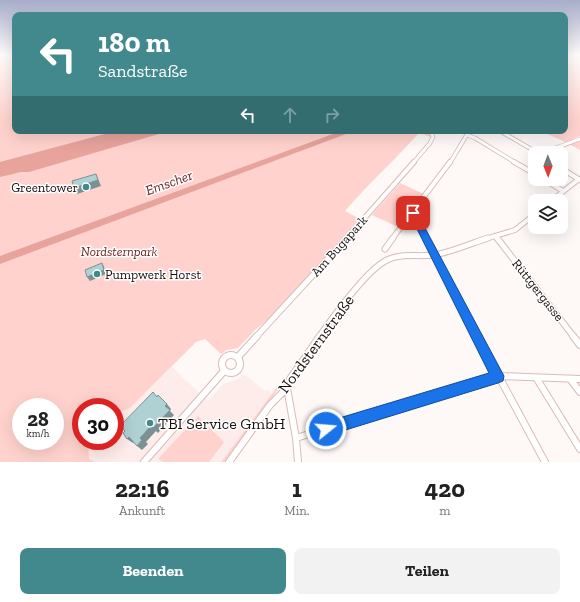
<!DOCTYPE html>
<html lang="de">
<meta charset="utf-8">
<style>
:root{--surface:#fff;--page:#f2f2f2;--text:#222;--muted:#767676;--accent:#41898d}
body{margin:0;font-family:"Zilla Slab",serif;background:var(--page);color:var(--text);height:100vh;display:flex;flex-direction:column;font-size:15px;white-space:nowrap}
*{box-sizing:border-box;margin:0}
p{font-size:13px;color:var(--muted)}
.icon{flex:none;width:22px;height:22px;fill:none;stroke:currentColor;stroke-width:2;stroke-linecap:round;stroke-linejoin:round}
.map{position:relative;height:462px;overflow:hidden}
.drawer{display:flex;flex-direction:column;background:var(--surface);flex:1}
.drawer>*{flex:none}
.hud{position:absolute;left:12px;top:12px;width:556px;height:122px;border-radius:8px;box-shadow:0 4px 16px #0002;background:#41898d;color:#fff;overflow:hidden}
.needle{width:26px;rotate:179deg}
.tools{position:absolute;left:528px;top:146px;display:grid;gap:8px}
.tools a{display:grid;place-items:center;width:40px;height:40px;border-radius:8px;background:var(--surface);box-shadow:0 4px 16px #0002;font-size:20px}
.speed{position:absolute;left:12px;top:398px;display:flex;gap:8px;font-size:20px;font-weight:700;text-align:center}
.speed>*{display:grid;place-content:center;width:52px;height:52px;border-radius:50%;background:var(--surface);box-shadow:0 4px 16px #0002;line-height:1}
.speed small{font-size:10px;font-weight:400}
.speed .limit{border:6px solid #d22;background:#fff;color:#111}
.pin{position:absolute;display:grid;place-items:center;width:34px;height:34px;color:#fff;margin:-17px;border-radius:8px;box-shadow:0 2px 6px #0006}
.me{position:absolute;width:44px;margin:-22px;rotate:73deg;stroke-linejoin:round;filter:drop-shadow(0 0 3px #0008)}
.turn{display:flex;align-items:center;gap:14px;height:84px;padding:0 20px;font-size:18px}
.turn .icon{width:52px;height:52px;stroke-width:2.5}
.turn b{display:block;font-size:28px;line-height:34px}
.lanes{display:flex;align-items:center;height:38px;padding:0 20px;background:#0003;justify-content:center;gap:20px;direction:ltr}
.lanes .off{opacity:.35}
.eta{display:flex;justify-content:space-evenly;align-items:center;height:68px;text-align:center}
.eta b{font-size:24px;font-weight:700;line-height:28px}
.button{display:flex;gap:8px;margin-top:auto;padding:8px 20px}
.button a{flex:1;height:46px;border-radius:8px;background:var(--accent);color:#fff;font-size:16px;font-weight:700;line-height:46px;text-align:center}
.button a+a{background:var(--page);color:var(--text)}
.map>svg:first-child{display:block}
</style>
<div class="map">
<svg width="580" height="462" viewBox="0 0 580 462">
<rect width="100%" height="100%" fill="#fef8f7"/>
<path fill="#fdecea" d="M172 367 208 401 223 384 238 379 244 374 265 391 267 389 272 394 221 462H95L88 459V441H115V414L130 408Z"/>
<g fill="#ffd2cd" fill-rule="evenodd">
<path d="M0 55H15V131H428L431 137 419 133C395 160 368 184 345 211L358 218 365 219 279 312 256 329 238 348 227 350 221 354 205 339 196 342 130 408 115 414V407H81V441H88L89 459 95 462H0ZM21 407H55V441H21Z"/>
<path d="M565 55H580V136L566 142 570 143 580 142V150L565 142 541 131H565Z"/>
<path d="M400 183 424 194 398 227 372 215Z"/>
<path d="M277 387 279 388 226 462H221Z"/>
<path d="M198 416 224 442 209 462H163L158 459Z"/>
</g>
<g fill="#e7a39c">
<path d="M116 131H169L29 172H21L0 177V162Z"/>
<path d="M341 131H354L0 264V256Z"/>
</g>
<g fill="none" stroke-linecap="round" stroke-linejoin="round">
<g stroke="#dabbb7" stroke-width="4.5">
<g id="street-far3">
<path d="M500 131 538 153"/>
<path d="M467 135 475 138 516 163"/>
<path d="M542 153 580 139"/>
<path d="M413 163 430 143 433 137 431 131"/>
<path d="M450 163 469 131"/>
</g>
</g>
<g stroke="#dabbb7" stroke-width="6">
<g id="street-far2">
<path d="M514 162 535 174"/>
<path d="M561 168 580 180"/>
<path d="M543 179 563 191"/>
<path d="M551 201 579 179"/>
<path d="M413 213 427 239"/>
<path d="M495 236 498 239"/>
<path d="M346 239 414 162"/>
<path d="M392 239 450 162"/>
<path d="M485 239 515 230 535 214"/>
</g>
</g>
<g stroke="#dabbb7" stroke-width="7">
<g id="street-far1">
<path d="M426 238 478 337"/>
<path d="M497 238 574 337"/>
<path d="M385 249 393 238"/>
<path d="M256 337 347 238"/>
<path d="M319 337C333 317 366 270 387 260 401 253 418 257 433 255 449 253 472 243 488 238"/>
</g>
</g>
<g stroke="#dabbb7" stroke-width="8">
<g id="street">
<path d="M477 336 545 462"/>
<path d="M573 336 580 345"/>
<circle cx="231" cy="364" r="9"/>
<path d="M238 357 257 336"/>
<path d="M537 379 580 449"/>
<path d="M571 380 580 392"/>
<path d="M287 388 296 438 298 462"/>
<path d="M296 438 498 376 580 379"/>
<path d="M144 462 224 371"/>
<path d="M229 462 270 405 287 388 290 379 320 336"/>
</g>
</g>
<use href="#street-far3" stroke="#fff" stroke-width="3"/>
<use href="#street-far2" stroke="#fff" stroke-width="4"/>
<use href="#street-far1" stroke="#fff" stroke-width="5"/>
<use href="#street" stroke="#fff" stroke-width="6"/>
</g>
<g fill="#7a9294">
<path d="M96 174 101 186 77 194 74 188Z"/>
<path d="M102 263 104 267 106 274 90 281 87 277Z"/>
<path d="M167 404 171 409 170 411 174 415 158 433 156 431 146 442 148 444 142 450 137 446 140 438Z"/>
<path d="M129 437 135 441 133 443 127 439Z"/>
</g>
<g fill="#afd1d3" stroke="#7a9294">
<path d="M96 174 98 180 74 188 72 181Z"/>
<path d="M102 263 104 270 87 277 85 270Z"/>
<path d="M153 392 157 397 158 395 167 404 165 406 170 410 153 428 151 426 140 438 142 440 137 446 129 437 127 439 123 433 125 431 120 426Z"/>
</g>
<linearGradient id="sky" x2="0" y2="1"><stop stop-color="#a7adca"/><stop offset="0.46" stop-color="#fffcfb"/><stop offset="1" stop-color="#fffcfb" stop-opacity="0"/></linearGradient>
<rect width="580" height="120" fill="url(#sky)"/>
<path fill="#1a73e8" stroke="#114b97" d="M413 210 417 213 504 376 503 381 498 383 326 436 321 434 319 429 321 424 326 422 489 373 409 213Z"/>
<g fill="#41898d" stroke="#fff" stroke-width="1.5">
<circle cx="86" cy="187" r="4"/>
<circle cx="97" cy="274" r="4"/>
<circle cx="150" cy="423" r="4"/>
</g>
<g text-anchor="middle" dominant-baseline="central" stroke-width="3" stroke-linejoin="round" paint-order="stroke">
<g font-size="13" fill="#190f0e" stroke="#fff" text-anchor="end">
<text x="78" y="187">Greentower</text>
<text x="105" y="274" text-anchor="start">Pumpwerk Horst</text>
</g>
<g font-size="13" fill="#190f0e" stroke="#fff">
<text transform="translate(339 246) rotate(-48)">Am Bugapark</text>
<text transform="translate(538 290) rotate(52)">Rüttgergasse</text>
</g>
<g font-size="13" font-style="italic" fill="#70211f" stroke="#fff">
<text x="119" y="251">Nordsternpark</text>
</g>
<g font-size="14" font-style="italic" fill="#6a1b1a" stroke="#fff">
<text transform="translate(169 183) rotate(-20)">Emscher</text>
</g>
<g font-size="16" fill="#190f0e" stroke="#fff">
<text transform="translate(316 344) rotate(-54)">Nordsternstraße</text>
</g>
<g font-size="16" fill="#190f0e" stroke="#fff" text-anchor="start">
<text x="158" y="423">TBI Service GmbH</text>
</g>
</g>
</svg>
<div class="tools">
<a><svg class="needle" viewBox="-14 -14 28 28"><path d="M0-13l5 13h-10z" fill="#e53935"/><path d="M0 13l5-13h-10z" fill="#767676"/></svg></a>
<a><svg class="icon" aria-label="layers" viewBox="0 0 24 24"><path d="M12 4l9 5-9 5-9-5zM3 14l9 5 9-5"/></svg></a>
</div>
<div class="speed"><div>28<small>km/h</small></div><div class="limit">30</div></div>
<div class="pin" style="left:413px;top:213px;background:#d93025"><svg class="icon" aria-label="arrive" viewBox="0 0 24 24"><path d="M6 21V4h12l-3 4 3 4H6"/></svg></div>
<svg class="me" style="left:326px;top:429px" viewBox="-20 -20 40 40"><circle r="17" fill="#1a73e8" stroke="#fff" stroke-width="3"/><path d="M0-11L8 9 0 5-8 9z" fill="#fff"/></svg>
<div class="hud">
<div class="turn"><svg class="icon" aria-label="left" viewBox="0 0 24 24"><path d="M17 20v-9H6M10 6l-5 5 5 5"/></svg><div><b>180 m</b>Sandstraße</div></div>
<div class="lanes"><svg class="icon" aria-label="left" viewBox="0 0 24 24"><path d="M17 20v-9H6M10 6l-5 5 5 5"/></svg><svg class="icon off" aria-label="ahead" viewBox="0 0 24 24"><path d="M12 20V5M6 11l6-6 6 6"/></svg><svg class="icon off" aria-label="right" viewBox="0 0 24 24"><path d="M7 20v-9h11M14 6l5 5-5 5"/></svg></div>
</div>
</div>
<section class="drawer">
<div class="eta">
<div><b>22:16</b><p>Ankunft</p></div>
<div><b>1</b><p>Min.</p></div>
<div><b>420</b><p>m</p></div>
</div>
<div class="button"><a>Beenden</a><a>Teilen</a></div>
</section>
